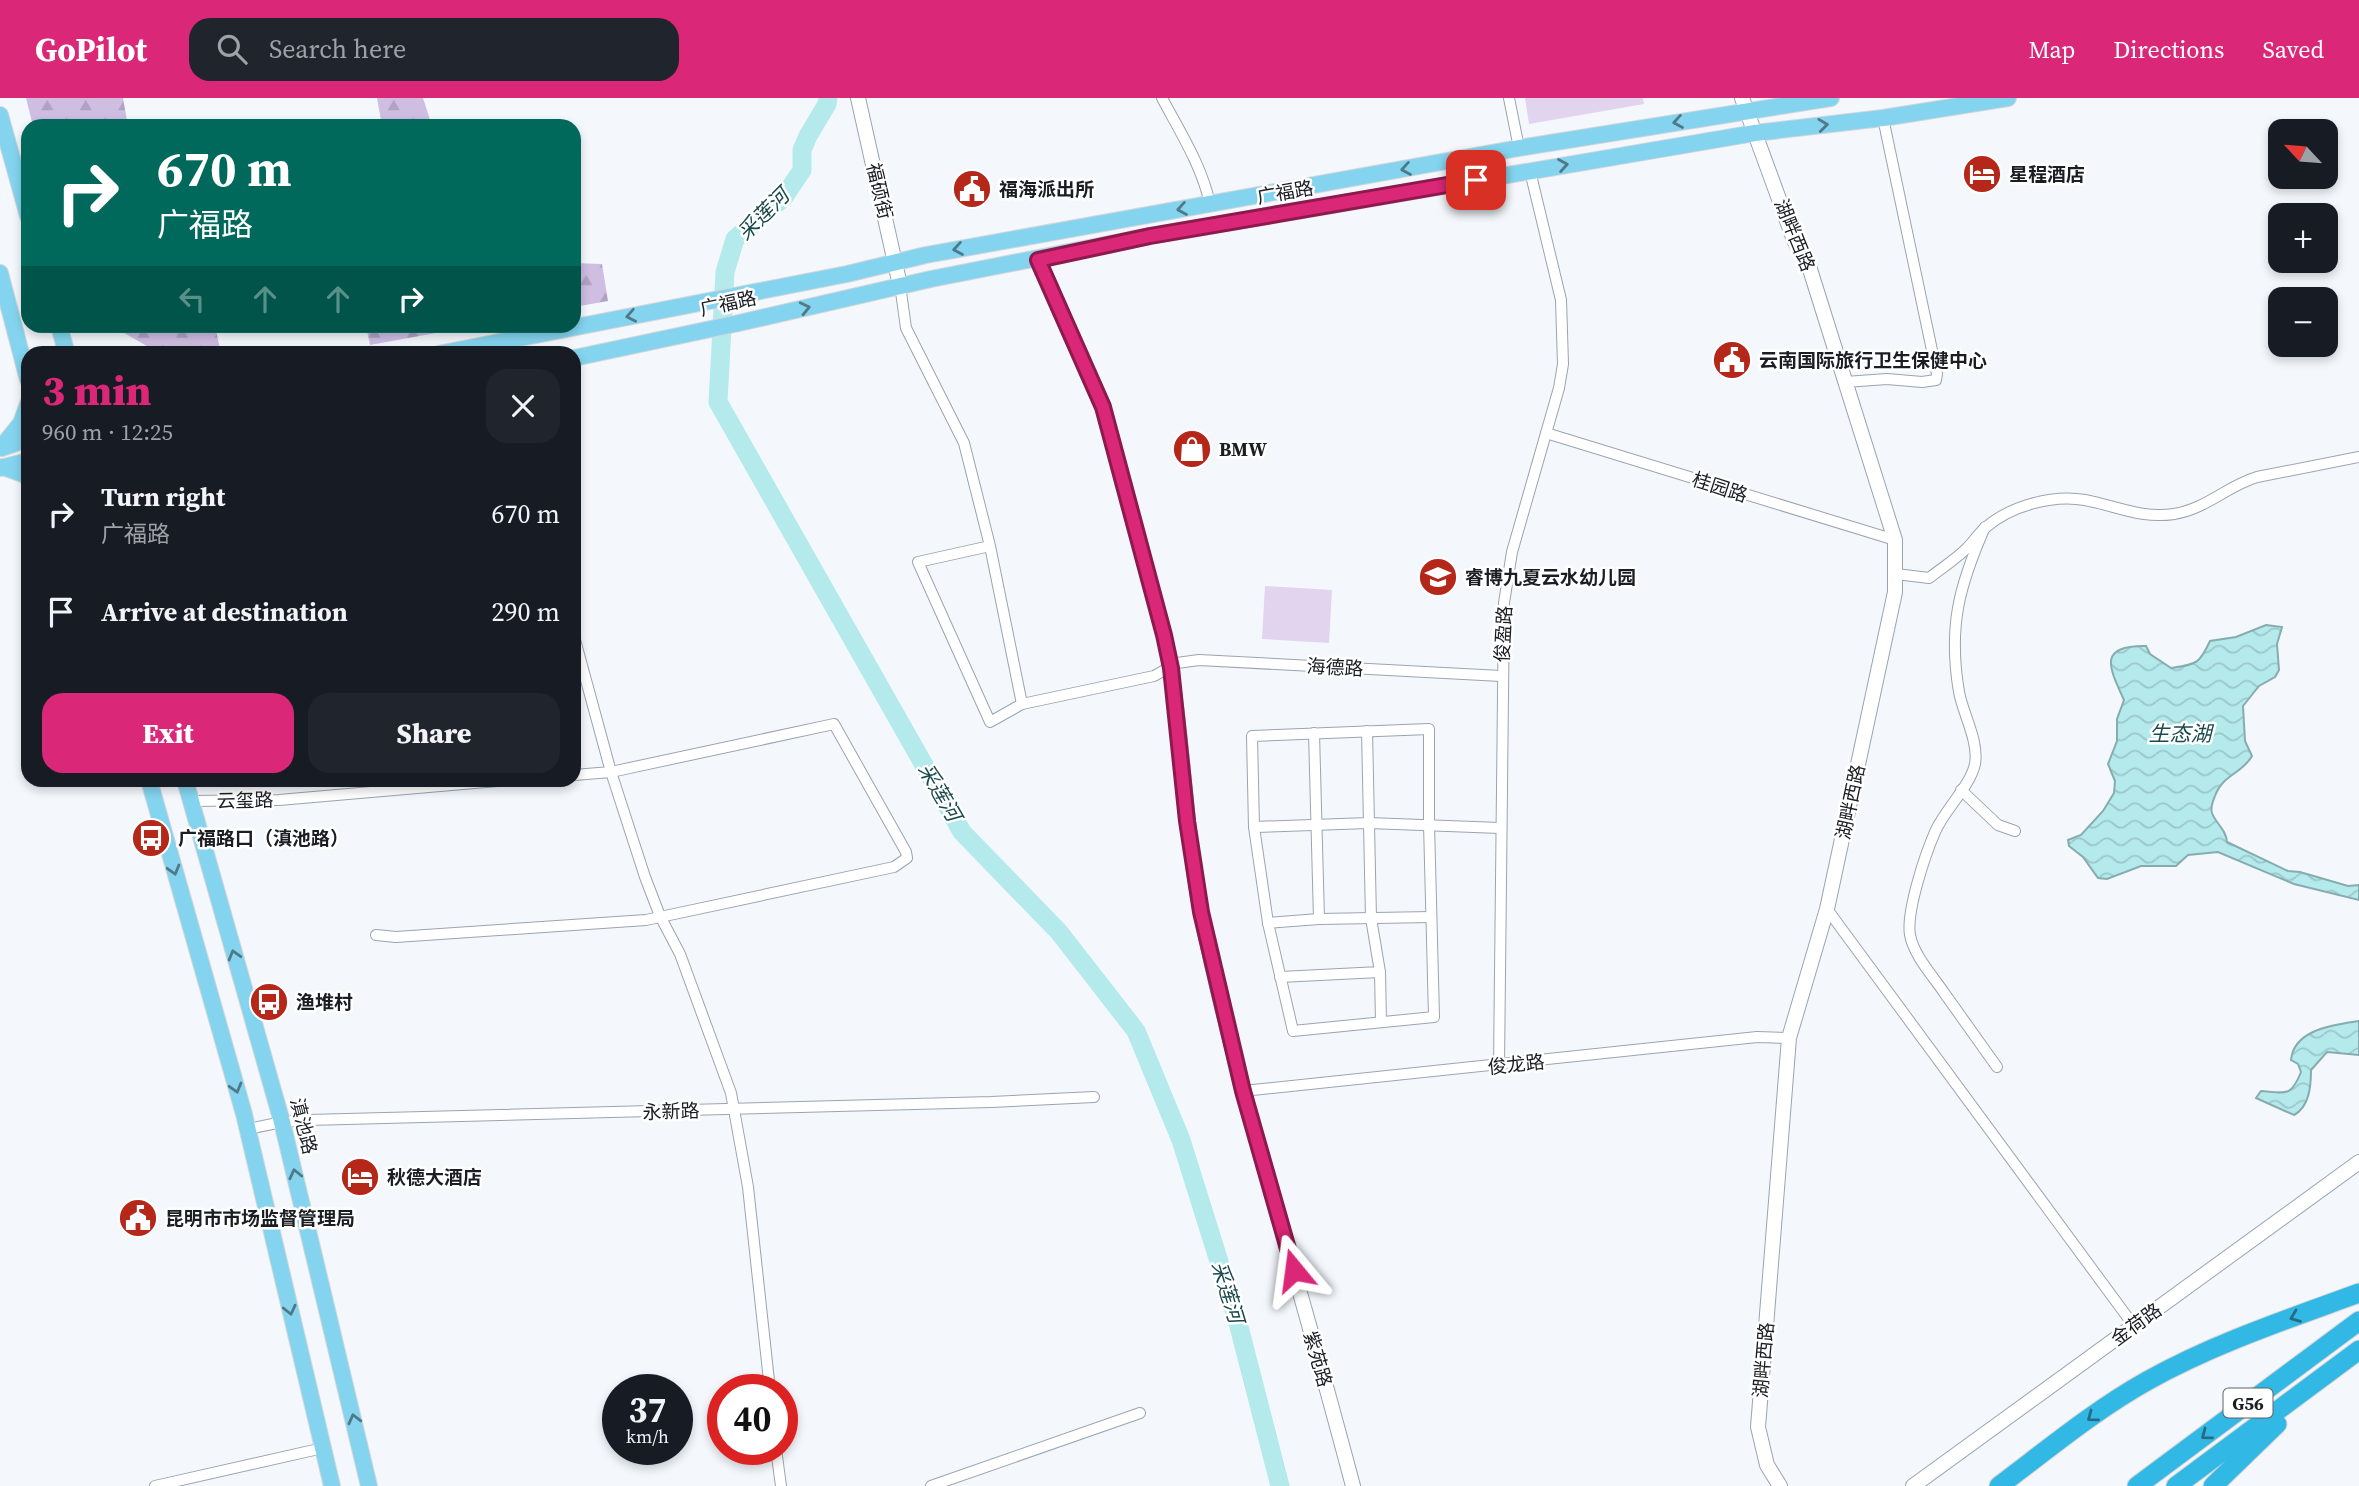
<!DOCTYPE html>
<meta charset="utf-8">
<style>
:root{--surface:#171b24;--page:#20242c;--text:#f1f3f6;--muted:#9ea1a6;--accent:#db2777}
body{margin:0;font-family:"Source Serif 4","Noto Sans SC",serif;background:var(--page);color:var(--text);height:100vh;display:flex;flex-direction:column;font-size:26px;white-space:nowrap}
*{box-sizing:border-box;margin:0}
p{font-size:23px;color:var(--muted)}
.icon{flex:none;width:38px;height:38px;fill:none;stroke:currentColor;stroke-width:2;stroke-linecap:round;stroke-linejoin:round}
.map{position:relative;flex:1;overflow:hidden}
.details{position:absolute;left:21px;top:248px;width:560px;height:441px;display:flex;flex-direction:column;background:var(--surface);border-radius:21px;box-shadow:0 4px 10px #0003}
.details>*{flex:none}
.guide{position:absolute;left:21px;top:21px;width:560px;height:214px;border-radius:21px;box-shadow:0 4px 10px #0003;background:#00695c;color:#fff;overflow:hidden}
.needle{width:46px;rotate:296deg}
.controls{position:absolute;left:2268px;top:21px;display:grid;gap:14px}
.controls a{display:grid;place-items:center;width:70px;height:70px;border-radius:14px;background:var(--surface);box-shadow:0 4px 10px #0003;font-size:35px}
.speed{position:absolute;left:602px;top:1276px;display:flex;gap:14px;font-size:35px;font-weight:700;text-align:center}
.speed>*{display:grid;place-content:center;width:91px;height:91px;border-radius:50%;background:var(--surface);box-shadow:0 4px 10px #0003;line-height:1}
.speed small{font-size:18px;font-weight:400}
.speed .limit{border:10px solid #d22;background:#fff;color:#111}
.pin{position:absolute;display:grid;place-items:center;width:60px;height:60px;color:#fff;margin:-30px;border-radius:14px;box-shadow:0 4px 10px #0006}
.me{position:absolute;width:77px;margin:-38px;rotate:344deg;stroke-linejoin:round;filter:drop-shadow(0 0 5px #0008)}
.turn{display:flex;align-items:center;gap:24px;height:147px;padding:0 21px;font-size:32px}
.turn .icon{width:91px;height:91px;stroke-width:2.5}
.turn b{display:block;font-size:49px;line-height:60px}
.lanes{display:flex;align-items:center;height:66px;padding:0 21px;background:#0003;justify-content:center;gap:35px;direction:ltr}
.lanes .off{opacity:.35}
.round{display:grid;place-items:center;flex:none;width:74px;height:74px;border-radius:21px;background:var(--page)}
.overview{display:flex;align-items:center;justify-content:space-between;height:119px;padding:0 21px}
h1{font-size:42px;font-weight:800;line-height:52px;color:var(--accent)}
.cta{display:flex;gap:14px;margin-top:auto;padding:14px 21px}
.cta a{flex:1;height:80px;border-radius:21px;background:var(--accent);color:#fff;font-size:28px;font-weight:800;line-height:80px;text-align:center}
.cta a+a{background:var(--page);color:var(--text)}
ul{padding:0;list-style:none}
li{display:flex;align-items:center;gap:21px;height:98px;padding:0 21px}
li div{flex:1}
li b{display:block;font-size:26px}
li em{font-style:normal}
header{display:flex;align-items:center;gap:42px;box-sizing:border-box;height:98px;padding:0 35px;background:var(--accent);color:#fff}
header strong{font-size:33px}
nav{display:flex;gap:38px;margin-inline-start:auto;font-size:24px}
.search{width:490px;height:63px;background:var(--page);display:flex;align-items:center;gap:18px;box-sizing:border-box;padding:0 24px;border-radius:21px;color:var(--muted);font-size:26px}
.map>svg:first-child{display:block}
</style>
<header>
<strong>GoPilot</strong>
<div class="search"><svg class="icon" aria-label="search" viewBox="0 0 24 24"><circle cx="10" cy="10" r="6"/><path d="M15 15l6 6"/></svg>Search here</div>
<nav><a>Map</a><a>Directions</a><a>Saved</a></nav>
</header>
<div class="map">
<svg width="2359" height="1388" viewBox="0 0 2359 1388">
<defs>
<pattern id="forest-firs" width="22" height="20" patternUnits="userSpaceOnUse" patternTransform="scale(1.75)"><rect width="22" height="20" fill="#cfbde2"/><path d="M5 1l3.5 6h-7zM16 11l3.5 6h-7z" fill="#b1a2c2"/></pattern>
<pattern id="water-waves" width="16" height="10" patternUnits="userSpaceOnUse" patternTransform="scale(1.75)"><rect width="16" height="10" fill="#b4eaec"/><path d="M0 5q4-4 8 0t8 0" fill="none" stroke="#9ac8ca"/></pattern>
</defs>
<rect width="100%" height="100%" fill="#f4f8fd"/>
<g fill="url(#forest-firs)">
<path d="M26 0H123L128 28H33Z"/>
<path d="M377 0H423L432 28H382Z"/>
<path d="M574 165 602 166 608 203 574 209Z"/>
<path d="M112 228H215L221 255H159Z"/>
<path d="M366 228H474L370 247Z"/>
</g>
<g fill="#e2d4ef">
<path d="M1525 0H1643L1644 6 1529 26Z"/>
<path d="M1265 488 1332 492 1329 545 1262 541Z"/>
</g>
<g fill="url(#water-waves)" stroke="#86acaf" stroke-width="2">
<path d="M2266 527 2282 529 2277 546 2279 572 2275 579 2259 588 2243 608 2245 643 2252 658C2242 676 2223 676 2215 698 2213 703 2210 709 2212 715 2216 726 2226 731 2227 744L2288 773 2300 774 2348 788 2359 787V802L2294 786 2218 754 2188 757 2176 768H2141L2107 781 2098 780 2083 759 2069 748 2068 742 2081 737 2103 713 2114 695 2115 683 2108 666 2117 643V621L2124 602C2110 571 2096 547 2146 548L2150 556 2171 570C2196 566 2199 567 2210 543L2236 539Z"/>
<path d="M2359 923V957L2327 954 2311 972C2311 989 2309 1009 2294 1017L2256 1000 2261 993C2286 995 2291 999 2301 974L2298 966 2291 962C2294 931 2334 927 2359 923Z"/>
</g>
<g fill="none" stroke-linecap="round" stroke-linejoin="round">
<path stroke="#b4eaec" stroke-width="19" d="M828 0 827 6 808 38 802 52V72L784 99 735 141 725 174 718 304 962 734 1059 834 1136 933 1181 1042 1237 1221 1280 1388"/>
<g stroke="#9aa4b0" stroke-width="12">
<g id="street">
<path d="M1162 0C1180 34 1202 68 1210 106"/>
<path d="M1509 0 1519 50"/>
<path d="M900 187 906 230 964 345 990 448 1022 606 990 624 918 464 990 448"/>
<path d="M1845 284 1887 281 1922 284 1936 282 1937 276 1883 20"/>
<path d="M1546 335 1895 442"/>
<path d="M1985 429C1959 488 1948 529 1959 594 1963 616 1979 643 1975 666 1970 689 1944 712 1935 734 1925 757 1906 814 1910 837 1914 858 1933 878 1945 896 1962 920 1980 945 1997 969"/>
<path d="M1896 476 1929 480C1942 470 1956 461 1967 450 1973 444 1978 436 1985 430 2010 408 2053 396 2085 402 2117 408 2141 421 2174 416 2206 411 2227 388 2257 379L2359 359"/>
<path d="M574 538 611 674 645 779 660 818 680 856 731 995 748 1089 770 1292"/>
<path d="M1022 606 1154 578 1177 565 1199 562 1501 578"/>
<path d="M1429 631V726L1434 919 1293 933 1268 825 1254 729 1252 638Z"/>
<path d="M1961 692 1998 727 2015 733"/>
<path d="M190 703 279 702 509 682"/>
<path d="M1254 729 1369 725 1500 730"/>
<path d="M1827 811 2134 1228"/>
<path d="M1319 821 1431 819"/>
<path d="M1268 825 1319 821 1314 635"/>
<path d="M376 837 396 839 646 822 894 769 907 760 906 754 834 626 611 674 574 677"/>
<path d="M1380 874 1381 924"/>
<path d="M1280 879 1380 874 1371 820 1367 633"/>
<path d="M1499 968 1504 505 1512 454 1559 290 1563 266 1561 202 1530 73"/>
<path d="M1243 993 1757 939 1789 940"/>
<path d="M248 1031 282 1024 308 1022 991 1004 1094 999"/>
<path d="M776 1351 781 1388"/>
<path d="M155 1388 323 1350"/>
<path d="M931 1388 1140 1315"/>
</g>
</g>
<g stroke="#9aa4b0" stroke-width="16">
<g id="secondary">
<path d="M858 0 900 187"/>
<path d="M1742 0 1794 142 1808 165 1895 442V494L1827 811 1789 940 1758 1329 1767 1367 1780 1388"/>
<path d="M1038 162 1103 309 1164 537C1184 628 1183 723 1201 815 1221 914 1248 1011 1275 1107 1302 1201 1328 1294 1353 1388"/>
<path d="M1913 1388 2359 1064"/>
</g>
</g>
<g stroke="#d6d6d7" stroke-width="18">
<g id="primary">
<path d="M0 17 28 118"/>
<path d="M0 175 28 282"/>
<path d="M59 228 67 256"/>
<path d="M438 256 847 176 926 157 1519 50 1831 0"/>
<path d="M574 260 739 225 931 181 1150 138 1755 35 1883 20 2008 0"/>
<path d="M1 350 21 325 28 306"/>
<path d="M2 350 28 341"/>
<path d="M3 369 28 378"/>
<path d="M0 370 28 363"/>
<path d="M149 682 244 1016 332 1388"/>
<path d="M185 682 282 1024 369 1388"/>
</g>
</g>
<g stroke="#d6d6d7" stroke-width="21">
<g id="highway">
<path d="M1999 1388C2047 1352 2095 1312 2147 1283 2213 1246 2288 1221 2359 1195"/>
<path d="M2137 1388 2359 1223"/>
<path d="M2176 1388 2359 1252"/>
<path d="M2213 1388 2277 1326"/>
</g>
</g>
<use href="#street" stroke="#fff" stroke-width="10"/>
<use href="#secondary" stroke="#fff" stroke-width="14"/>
<use href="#primary" stroke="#84d4ef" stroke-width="16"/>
<use href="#highway" stroke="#32b8e4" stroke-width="19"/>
</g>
<defs><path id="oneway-chevron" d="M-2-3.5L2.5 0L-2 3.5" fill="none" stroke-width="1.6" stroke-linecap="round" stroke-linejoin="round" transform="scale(1.75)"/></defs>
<g stroke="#4f7888">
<use href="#oneway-chevron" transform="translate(1678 24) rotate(170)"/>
<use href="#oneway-chevron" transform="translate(1823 27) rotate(-7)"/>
<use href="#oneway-chevron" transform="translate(1563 67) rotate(-10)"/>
<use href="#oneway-chevron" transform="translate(1406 71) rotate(170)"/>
<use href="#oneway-chevron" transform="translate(1182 111) rotate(170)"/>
<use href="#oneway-chevron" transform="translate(958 151) rotate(170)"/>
<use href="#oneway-chevron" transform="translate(805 210) rotate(-13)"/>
<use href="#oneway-chevron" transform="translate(631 218) rotate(169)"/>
<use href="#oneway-chevron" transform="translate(174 772) rotate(74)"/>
<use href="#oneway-chevron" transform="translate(234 857) rotate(-106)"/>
<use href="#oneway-chevron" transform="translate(236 990) rotate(74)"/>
<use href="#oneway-chevron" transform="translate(295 1076) rotate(-103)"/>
<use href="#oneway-chevron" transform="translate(290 1212) rotate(77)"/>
<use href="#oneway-chevron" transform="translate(354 1321) rotate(-104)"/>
</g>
<g stroke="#266a83">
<use href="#oneway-chevron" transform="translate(2295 1219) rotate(159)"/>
<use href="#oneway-chevron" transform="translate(2092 1319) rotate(143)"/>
<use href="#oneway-chevron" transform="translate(2206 1337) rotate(143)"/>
</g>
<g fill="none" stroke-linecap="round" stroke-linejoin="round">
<g stroke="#8e194d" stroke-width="18">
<path id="route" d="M1294 1172 1243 993 1201 814 1187 723 1171 570 1164 537 1103 309 1038 162 1150 138 1476 82"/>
</g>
<use href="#route" stroke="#db2777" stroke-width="12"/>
</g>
<defs>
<g id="hotel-disc" transform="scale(2.0125)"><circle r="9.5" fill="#b52718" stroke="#fff"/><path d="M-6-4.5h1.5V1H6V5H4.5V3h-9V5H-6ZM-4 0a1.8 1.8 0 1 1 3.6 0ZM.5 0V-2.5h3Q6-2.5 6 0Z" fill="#fff"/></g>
<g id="civic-disc" transform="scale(2.0125)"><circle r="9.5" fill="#b52718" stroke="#fff"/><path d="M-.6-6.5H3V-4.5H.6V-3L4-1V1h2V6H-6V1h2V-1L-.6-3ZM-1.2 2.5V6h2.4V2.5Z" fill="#fff"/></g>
<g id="shop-disc" transform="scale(2.0125)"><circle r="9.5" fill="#b52718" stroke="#fff"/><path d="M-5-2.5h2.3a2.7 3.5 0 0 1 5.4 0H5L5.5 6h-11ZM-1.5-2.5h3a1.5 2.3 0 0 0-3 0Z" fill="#fff"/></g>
<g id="school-disc" transform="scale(2.0125)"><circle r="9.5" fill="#b52718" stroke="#fff"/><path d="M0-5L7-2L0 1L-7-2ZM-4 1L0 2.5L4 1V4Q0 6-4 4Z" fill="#fff"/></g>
<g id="bus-disc" transform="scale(2.0125)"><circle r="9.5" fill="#b52718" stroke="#fff"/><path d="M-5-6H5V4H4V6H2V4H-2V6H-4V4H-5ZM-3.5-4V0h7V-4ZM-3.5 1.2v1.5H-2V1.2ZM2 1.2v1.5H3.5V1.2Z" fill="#fff"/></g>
</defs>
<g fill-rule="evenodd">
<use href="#hotel-disc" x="1982" y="76"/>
<use href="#civic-disc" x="972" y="91"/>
<use href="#civic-disc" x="1732" y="262"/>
<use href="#shop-disc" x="1192" y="351"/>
<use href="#school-disc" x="1438" y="479"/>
<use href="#bus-disc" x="151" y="740"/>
<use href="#bus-disc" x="269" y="904"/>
<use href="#hotel-disc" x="360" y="1079"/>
<use href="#civic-disc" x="138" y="1120"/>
</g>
<g text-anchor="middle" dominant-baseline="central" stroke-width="5" stroke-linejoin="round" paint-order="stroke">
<rect fill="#fff" stroke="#5f6164" stroke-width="2" x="2223.5" y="1290.5" width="49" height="29" rx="5"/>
<g font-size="18" font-weight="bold" fill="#1a1d22">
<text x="2248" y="1305">G56</text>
</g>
<g font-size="19" font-weight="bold" fill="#1a1d22" stroke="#fff" text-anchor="start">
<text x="2009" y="76">星程酒店</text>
<text x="999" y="91">福海派出所</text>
<text x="1759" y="262">云南国际旅行卫生保健中心</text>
<text x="1219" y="351">BMW</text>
<text x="1465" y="479">睿博九夏云水幼儿园</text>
<text x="178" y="740">广福路口（滇池路）</text>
<text x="296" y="904">渔堆村</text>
<text x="387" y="1079">秋德大酒店</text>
<text x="165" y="1120">昆明市市场监督管理局</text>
</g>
<g font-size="19" fill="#1a1d22" stroke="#fff">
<text transform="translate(880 93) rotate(77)">福硕街</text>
<text transform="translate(1285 94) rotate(-10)">广福路</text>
<text transform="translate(1795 137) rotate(68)">湖畔西路</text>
<text transform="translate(728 205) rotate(-12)">广福路</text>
<text transform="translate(1720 389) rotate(18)">桂园路</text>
<text transform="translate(1503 536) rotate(-87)">俊盈路</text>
<text transform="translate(1335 569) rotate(3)">海德路</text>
<text transform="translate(245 702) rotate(-1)">云玺路</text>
<text transform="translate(1850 704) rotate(-78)">湖畔西路</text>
<text transform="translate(1516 966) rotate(-6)">俊龙路</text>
<text transform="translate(671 1013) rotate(-2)">永新路</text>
<text transform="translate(304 1028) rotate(76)">滇池路</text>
<text transform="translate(2136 1226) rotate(-36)">金荷路</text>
<text transform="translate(1318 1261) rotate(74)">紫苑路</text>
<text transform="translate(1763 1262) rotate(-85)">湖畔西路</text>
</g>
<g font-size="21" font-style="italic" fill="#1a4a4c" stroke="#fff">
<text transform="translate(763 116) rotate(-45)">采莲河</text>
<text x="2180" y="635">生态湖</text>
<text transform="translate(940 694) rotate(60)">采莲河</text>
<text transform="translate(1228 1194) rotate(73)">采莲河</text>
</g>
</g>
</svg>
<div class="controls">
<a><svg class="needle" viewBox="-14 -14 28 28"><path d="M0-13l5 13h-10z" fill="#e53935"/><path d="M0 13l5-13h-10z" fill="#9ea1a6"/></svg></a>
<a>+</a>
<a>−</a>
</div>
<div class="speed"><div>37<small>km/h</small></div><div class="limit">40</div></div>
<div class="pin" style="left:1476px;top:82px;background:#d93025"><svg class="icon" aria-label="arrive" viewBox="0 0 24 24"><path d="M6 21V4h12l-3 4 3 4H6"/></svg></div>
<svg class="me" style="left:1294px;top:1172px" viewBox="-20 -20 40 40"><path d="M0-17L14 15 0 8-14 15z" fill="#db2777" stroke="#fff" stroke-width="4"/></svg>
<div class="guide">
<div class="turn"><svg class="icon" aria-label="right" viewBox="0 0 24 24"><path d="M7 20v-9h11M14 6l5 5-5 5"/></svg><div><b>670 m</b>广福路</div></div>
<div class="lanes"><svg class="icon off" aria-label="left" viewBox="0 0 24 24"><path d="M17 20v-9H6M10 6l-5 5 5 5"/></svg><svg class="icon off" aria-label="ahead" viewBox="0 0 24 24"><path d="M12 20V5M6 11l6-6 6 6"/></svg><svg class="icon off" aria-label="ahead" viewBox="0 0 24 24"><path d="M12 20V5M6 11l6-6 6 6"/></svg><svg class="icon" aria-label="right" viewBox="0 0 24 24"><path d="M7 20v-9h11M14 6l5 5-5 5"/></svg></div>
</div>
<section class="details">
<div class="overview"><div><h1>3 min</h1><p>960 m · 12:25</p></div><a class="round"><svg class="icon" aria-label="close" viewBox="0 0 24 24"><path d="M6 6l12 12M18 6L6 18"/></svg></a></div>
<ul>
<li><svg class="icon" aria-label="right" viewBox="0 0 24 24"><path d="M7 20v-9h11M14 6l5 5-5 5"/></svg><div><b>Turn right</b><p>广福路</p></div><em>670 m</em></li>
<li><svg class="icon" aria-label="arrive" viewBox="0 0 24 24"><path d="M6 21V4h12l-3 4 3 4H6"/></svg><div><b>Arrive at destination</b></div><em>290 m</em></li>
</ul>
<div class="cta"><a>Exit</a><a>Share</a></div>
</section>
</div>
